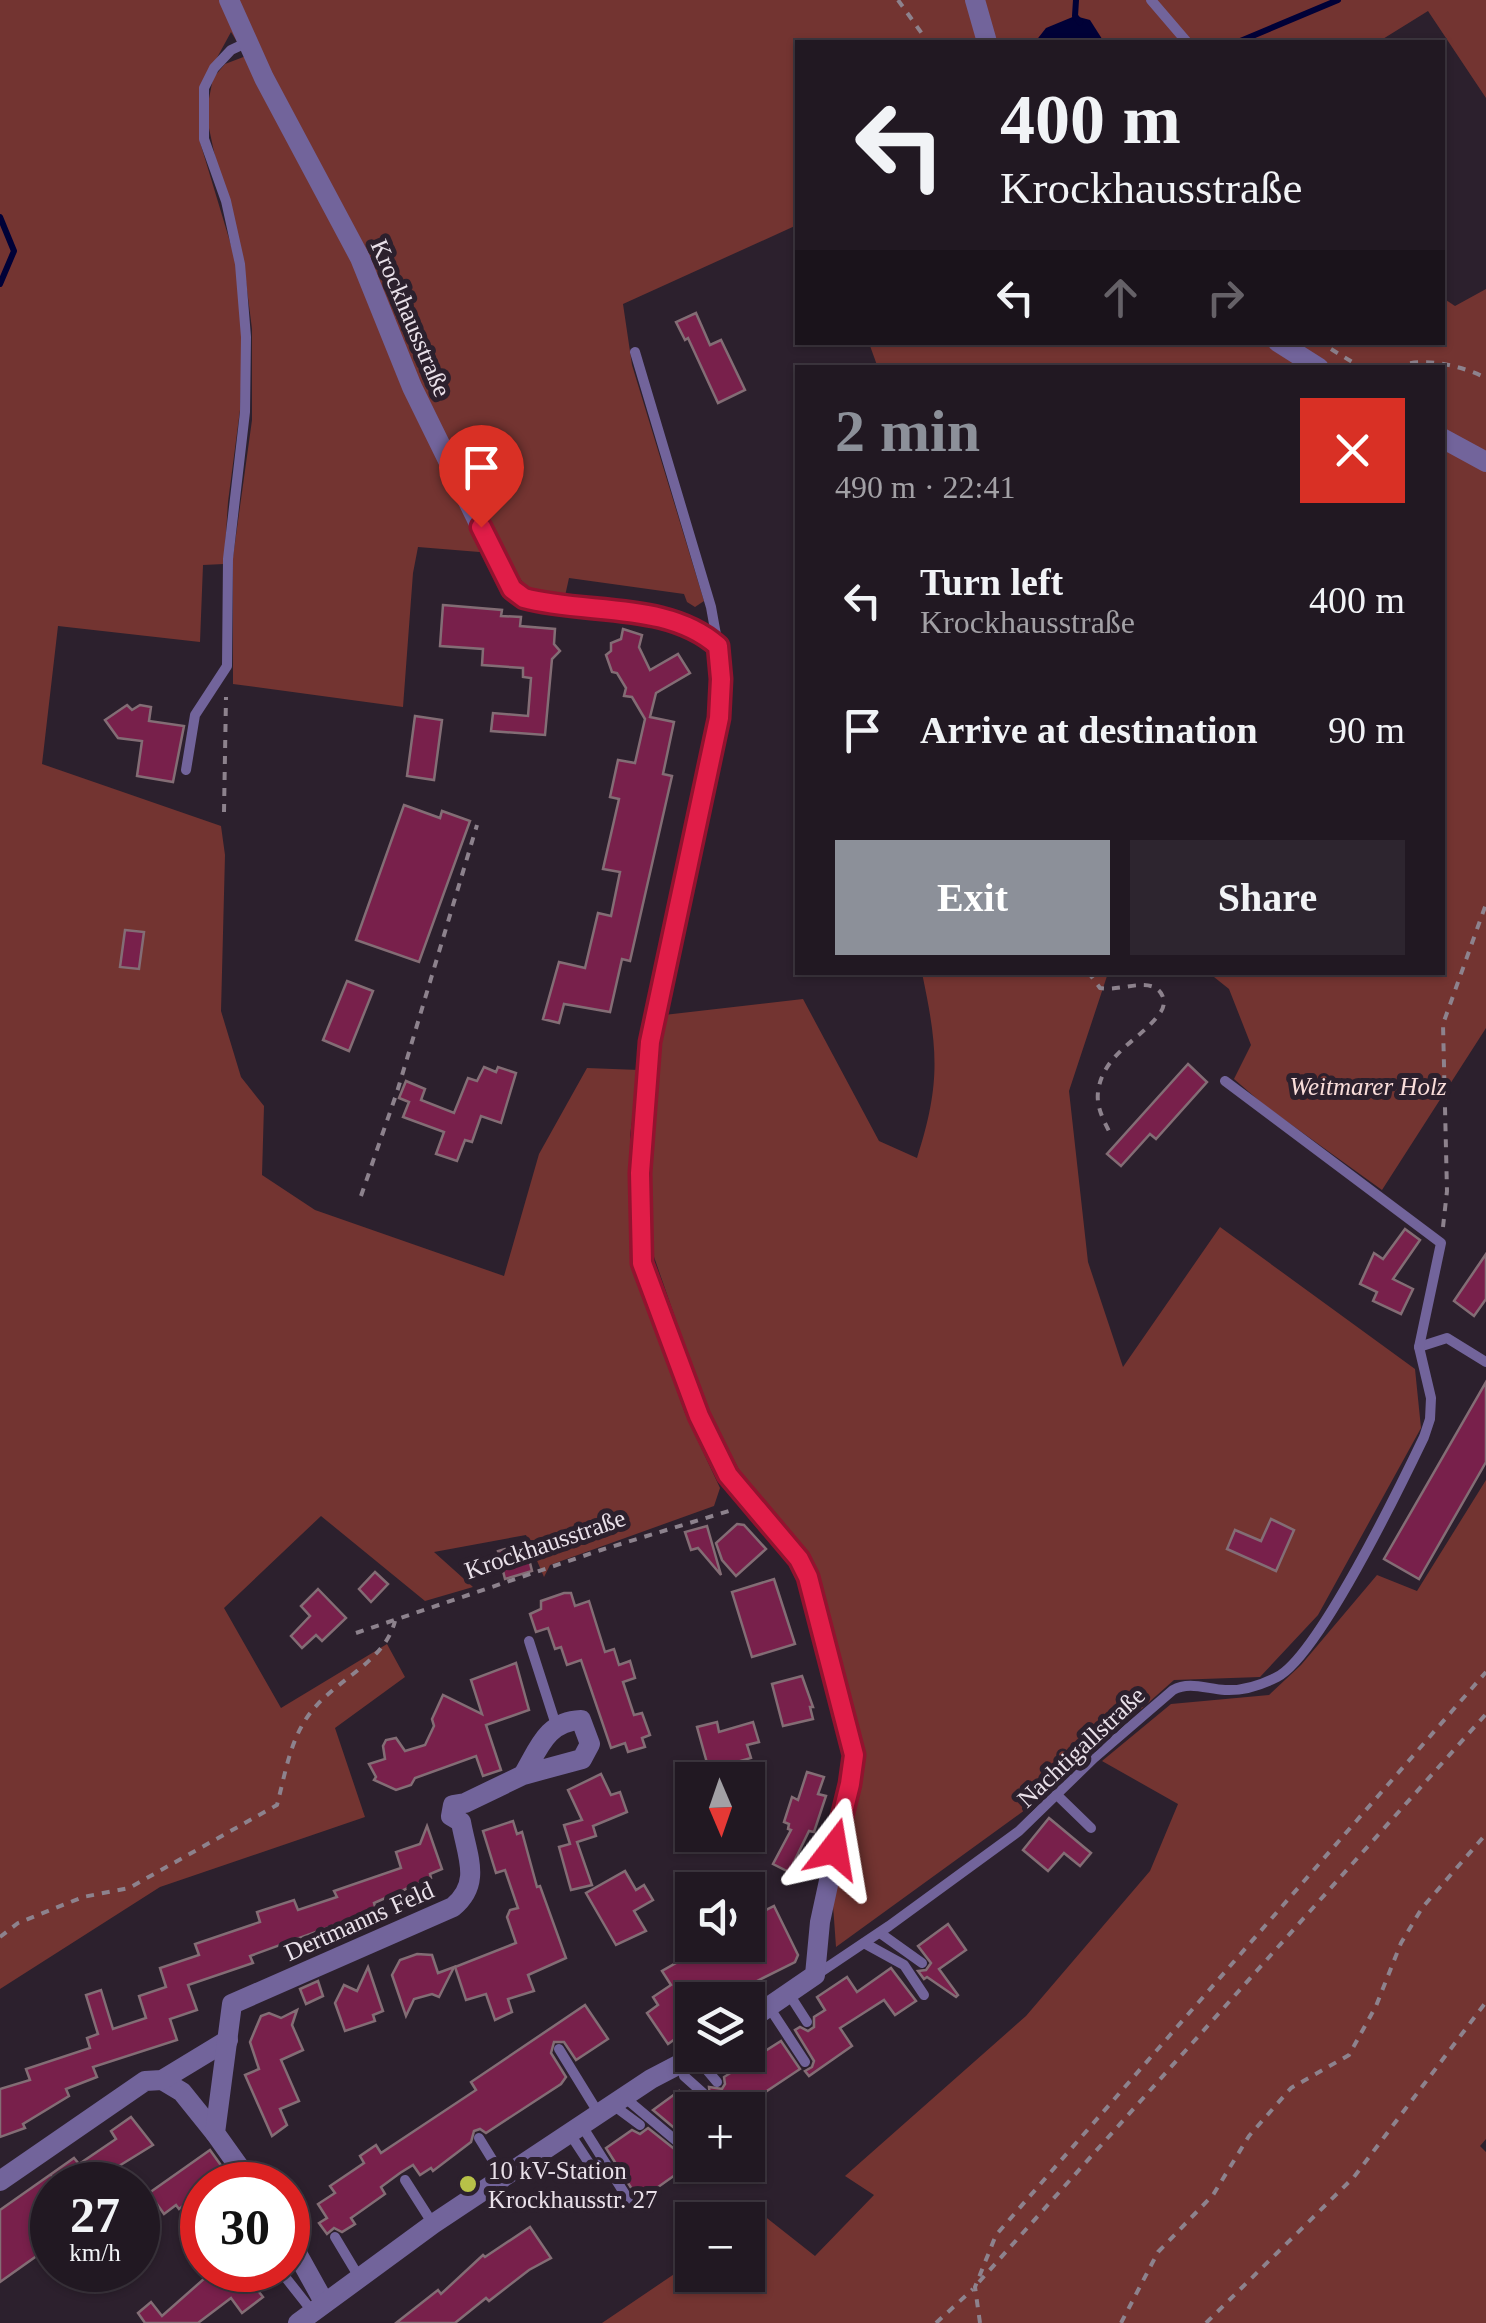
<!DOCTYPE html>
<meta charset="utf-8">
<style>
:root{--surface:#211822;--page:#2d252f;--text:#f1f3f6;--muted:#a2a0a5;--line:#3e3740;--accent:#8c9099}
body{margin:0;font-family:Georgia,serif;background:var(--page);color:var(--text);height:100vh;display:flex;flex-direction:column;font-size:38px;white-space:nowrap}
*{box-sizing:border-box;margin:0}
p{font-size:32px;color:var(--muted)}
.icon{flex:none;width:55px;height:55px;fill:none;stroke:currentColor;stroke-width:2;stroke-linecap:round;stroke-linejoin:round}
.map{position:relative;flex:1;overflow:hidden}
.panel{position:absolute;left:795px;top:365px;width:650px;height:610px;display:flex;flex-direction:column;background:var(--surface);border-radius:0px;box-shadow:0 2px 8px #0004,0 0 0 2px var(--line)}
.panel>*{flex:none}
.hud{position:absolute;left:795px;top:40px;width:650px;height:305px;border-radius:0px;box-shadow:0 2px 8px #0004,0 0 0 2px var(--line);background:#211822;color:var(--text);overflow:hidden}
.needle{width:65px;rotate:178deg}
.controls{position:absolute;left:675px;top:1762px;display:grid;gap:20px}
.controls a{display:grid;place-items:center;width:90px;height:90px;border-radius:0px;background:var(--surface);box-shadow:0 2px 8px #0004,0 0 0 2px var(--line);font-size:50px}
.speed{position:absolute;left:30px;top:2162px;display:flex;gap:20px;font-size:50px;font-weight:700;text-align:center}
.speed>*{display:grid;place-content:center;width:130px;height:130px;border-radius:50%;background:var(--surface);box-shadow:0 2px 8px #0004,0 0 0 2px var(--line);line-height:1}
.speed small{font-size:25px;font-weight:400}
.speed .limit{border:15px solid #d22;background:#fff;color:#111}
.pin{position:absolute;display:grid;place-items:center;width:85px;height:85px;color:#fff;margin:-102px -42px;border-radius:50% 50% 50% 0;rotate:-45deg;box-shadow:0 0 10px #0007}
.pin .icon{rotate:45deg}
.me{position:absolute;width:110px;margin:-55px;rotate:14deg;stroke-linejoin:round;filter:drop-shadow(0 0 8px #0008)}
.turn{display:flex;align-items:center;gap:35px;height:210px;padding:0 40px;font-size:45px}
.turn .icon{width:130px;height:130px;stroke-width:2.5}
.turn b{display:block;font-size:70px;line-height:85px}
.lanes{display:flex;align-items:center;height:95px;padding:0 40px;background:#0003;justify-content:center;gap:50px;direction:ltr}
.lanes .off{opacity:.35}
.round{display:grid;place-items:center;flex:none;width:105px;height:105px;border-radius:0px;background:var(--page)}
.head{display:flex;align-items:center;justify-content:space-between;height:170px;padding:0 40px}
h1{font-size:60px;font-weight:700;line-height:75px;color:var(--accent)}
.cta{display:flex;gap:20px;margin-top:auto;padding:20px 40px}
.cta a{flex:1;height:115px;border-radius:0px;background:var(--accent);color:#fff;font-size:40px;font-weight:700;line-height:115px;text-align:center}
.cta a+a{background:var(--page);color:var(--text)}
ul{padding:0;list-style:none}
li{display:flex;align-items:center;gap:30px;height:130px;padding:0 40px}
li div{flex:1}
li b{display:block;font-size:38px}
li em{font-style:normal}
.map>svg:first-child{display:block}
</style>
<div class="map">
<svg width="1486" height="2323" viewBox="0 0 1486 2323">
<rect width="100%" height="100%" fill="#2c202d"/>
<g fill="#733431">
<path d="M0 0H1486V98L1428 11 1378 42H798L797 225 623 304 632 365 704 601 695 607 687 602 684 594 569 578 565 596 529 592 504 554 418 547 413 573 403 707 233 684V557L252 420V329L243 258 217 166 206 114 213 78 225 64 246 56 231 32 201 87 200 142 237 265 243 336 240 410 228 502 224 564 203 565 200 642 58 626 42 764 221 826 225 855 221 1011 241 1077 264 1106 262 1175 315 1210 504 1276 539 1154 587 1068 639 1070 630 1136 633 1266 685 1413 720 1488 714 1506 550 1565 544 1577 526 1535 434 1552 473 1587 425 1601 321 1516 224 1608 281 1708 387 1644 405 1677 335 1728 365 1817 160 1887 0 1989Z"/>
<path d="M1486 289V1028L1382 1190 1264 1105 1234 1079 1251 1045 1229 989 1209 973 1442 972V368H878L869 343 1442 342 1443 298 1455 306Z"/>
<path d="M922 973H1108L1069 1091 1088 1262 1123 1367 1220 1227 1415 1369 1421 1428 1318 1615 1260 1677 1174 1680 1040 1799 836 1947 833 1905 864 1762 827 1606 800 1543 752 1494 707 1410 652 1251 650 1143 664 1015 803 999 879 1141 917 1158C941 1083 938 1049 922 973Z"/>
<path d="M1486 1480V2139L1480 2146 1486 2152V2323H602L692 2262V2275H748V2225L763 2215 815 2256 874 2195 845 2176 1026 2016 1150 1871 1178 1804 1102 1761 1171 1704 1269 1695 1301 1665 1377 1575 1417 1591Z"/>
</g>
<path fill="#000137" d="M1075 16 1090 20 1104 42H1035L1046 28Z"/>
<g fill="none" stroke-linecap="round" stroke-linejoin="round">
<g stroke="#000137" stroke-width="6">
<path d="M1076 0 1075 16 1080 22"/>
<path d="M1238 42 1338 0"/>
<path d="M0 217 14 251 0 284"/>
</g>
</g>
<g fill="#78204b" stroke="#836d75" stroke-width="2.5">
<path d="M696 313 710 345 721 340 745 390 718 403 688 338 685 340 676 322Z"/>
<path d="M443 605 502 610 501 616 521 617 520 626 555 629 554 644 560 651 552 659 545 735 491 731 493 713 528 716 531 678 523 677V668L482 665 483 649 440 646Z"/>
<path d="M623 629 642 635 639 647 650 670 678 654 690 673 656 693 650 717 674 722 663 774 672 776 630 961 622 959 610 1012 564 1004 559 1023 543 1019 559 962 585 968 598 913 611 916 620 872 603 869 619 799 610 797 618 760 635 763 645 719 632 697 624 696 626 688 617 673 612 672 606 655 611 651V643L621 639Z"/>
<path d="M127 705 132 710 140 705 151 707 149 721 184 726 173 782 137 776 142 741 118 738 105 720Z"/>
<path d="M415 716 442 720 434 780 407 776Z"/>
<path d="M404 805 440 818 442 811 470 821 419 962 356 940Z"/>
<path d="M125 930 144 932 139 969 120 967Z"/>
<path d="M347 981 373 991 349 1051 323 1040Z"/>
<path d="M1188 1064 1207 1082 1156 1139 1150 1134 1121 1166 1107 1154Z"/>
<path d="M484 1067 496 1072 498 1067 516 1073 501 1123 481 1116 472 1142 465 1140 457 1161 436 1154 444 1132 403 1117 409 1102 399 1098 406 1081 425 1089 421 1100 454 1113 468 1078 477 1081Z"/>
<path d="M1405 1229 1420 1240 1393 1279 1413 1289 1401 1314 1373 1301 1377 1292 1360 1284 1374 1253 1383 1259Z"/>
<path d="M1486 1254V1299L1474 1316 1454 1301Z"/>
<path d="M1486 1382V1462L1419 1579 1384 1559Z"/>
<path d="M1271 1519 1294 1530 1276 1571 1227 1549 1235 1530 1261 1541Z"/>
<path d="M737 1524 744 1525 766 1549 736 1576 722 1560 716 1543Z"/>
<path d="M707 1526 721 1575 698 1548 691 1550 685 1532Z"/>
<path d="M525 1543 532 1571 505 1579 498 1551Z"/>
<path d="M375 1572 388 1584 371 1602 359 1589Z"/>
<path d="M774 1579 795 1644 752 1657 732 1592Z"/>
<path d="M318 1589 346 1618 322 1641 316 1635 302 1648 291 1636 310 1616 301 1606Z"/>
<path d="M564 1593H571L575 1606 589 1601 605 1652 614 1649 619 1665 630 1661 635 1678 623 1682 634 1715 642 1713 650 1735 642 1738 645 1747 628 1752 625 1743 611 1748 581 1660 567 1665 561 1647 555 1649 548 1628 536 1632 530 1614 541 1609V1601Z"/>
<path d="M516 1663 529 1710 486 1725 501 1770 483 1776 476 1756 415 1778 411 1785 396 1790 374 1780 376 1777 369 1764 385 1759 383 1746 386 1740 396 1738 405 1751 425 1745 434 1726 432 1719 443 1695 482 1714 471 1680Z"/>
<path d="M802 1676 813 1707H810L813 1719 783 1726 772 1684Z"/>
<path d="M717 1722 719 1732 753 1722 759 1742 747 1745 751 1758 709 1770 697 1727Z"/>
<path d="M807 1772 824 1777 818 1794 826 1796 814 1832 809 1831 789 1872 773 1864 791 1830 788 1829 789 1824 784 1822 792 1797 798 1800Z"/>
<path d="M601 1774 611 1795 620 1792 627 1812 593 1826 596 1836 577 1842 592 1885 571 1890 559 1847 570 1844 564 1825 582 1820 568 1790Z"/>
<path d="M1049 1818 1091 1853 1080 1866 1064 1853 1048 1871 1023 1850Z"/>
<path d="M513 1821 517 1834 522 1832 537 1887 540 1886 566 1958 528 1975 534 1991 508 1999 512 2012 495 2020 486 1994 466 2000 455 1967 516 1943 507 1917 510 1910 518 1908 505 1870 496 1873 483 1831Z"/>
<path d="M427 1826 442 1869 430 1874 431 1878 374 1903 376 1910 250 1956 253 1963 188 1985 197 2010 170 2019 177 2040 93 2067 97 2077 66 2089 69 2096 23 2124 25 2128 0 2137V2089L30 2080 26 2069 90 2048 87 2038 98 2034 86 1995 101 1990 113 2029 146 2018 139 1996 166 1987 160 1968 199 1955 195 1944 260 1922 257 1912 294 1900 298 1910 337 1897 334 1891 401 1868 396 1852 420 1844Z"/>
<path d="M625 1871 636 1890 644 1885 653 1900 634 1911 646 1931 616 1945 586 1893Z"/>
<path d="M774 1906 798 1955 795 1962 757 1981 732 2000H692V2027L668 2044 647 2013 658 2005 653 1997 671 1985 662 1971 706 1946 709 1951 717 1946 723 1956 760 1945 759 1942 762 1940 755 1926 760 1924 756 1915Z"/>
<path d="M948 1924 966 1950 939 1969 958 1995 956 1997 927 1977 924 1979 918 1971 926 1970 931 1963 918 1946Z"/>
<path d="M417 1954 432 1955 438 1973 454 1967 439 1997 432 1994 414 1999 406 2016 392 1975 400 1960Z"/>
<path d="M368 1967 383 2011 373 2015 375 2021 345 2031 335 2003 344 1985 357 1991Z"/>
<path d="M891 1968 916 2001 895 2015 884 2000 840 2028 852 2046 809 2076 805 2071 812 2067 814 2061 795 2030 800 2027 808 2031 814 2027V2017L825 2010 817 1997 847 1977 857 1992Z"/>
<path d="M318 1981 323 1996 306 2004 300 1989Z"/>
<path d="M585 2005 608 2039 576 2060 564 2042H554L551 2053 566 2077 561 2084 486 2133 480 2129 474 2131 471 2142 433 2171 431 2168 420 2175 413 2165 400 2173 381 2187 385 2194 351 2218 355 2224 342 2232 334 2228 327 2234 319 2223 327 2218 318 2204 335 2193 330 2186 364 2163 360 2156 376 2145 381 2153 476 2090 471 2082Z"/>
<path d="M297 2010 292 2025 303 2050 281 2060 299 2101 280 2109 287 2125 272 2136 245 2075 259 2069 250 2042 261 2016 269 2013 281 2018Z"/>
<path d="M781 2041 800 2069 738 2110H691L698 2100 710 2098 709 2087 722 2089 725 2084 724 2077Z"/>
<path d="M679 2091 692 2112V2143L653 2110Z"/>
<path d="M131 2117 153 2145 88 2185H58L52 2177V2245L0 2282V2210L74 2158 79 2164 116 2139 111 2131Z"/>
<path d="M648 2128 692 2163 637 2202 635 2194 606 2148 632 2130 640 2134Z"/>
<path d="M210 2150 225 2171 202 2185 192 2195 194 2198 179 2209 176 2205 164 2214 149 2193Z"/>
<path d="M530 2227 551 2258 529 2270 489 2301 486 2298 455 2323H396L438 2290 441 2294 483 2255 485 2257Z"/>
<path d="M214 2270H266L251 2282 263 2297 242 2313 231 2298 198 2323H145L138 2313 151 2302 162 2316Z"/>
</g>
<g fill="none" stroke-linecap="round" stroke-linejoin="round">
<g stroke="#8d828d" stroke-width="4" stroke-dasharray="8 8" stroke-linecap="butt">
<path d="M898 0 928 42"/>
<path d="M1331 349 1362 368"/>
<path d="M1395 368C1419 355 1463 366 1486 378"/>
<path d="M224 812 226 697"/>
<path d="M1088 972 1100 988C1118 991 1139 981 1154 987 1164 992 1167 1004 1160 1013 1141 1040 1103 1053 1098 1092 1096 1108 1105 1123 1112 1137"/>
<path d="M361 1196 397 1092 477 825"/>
<path d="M1443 1227 1447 1191 1443 1024 1486 904"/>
<path d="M356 1633 601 1550 732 1510"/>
<path d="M0 1937 18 1923 83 1897 129 1888 277 1805C286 1771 291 1732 317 1705 342 1677 385 1660 395 1621"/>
<path d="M979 2282 1486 1714"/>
<path d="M936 2323 973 2289"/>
<path d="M980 2323 975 2287 996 2235 1486 1672"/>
<path d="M1121 2323 1158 2252 1213 2195 1249 2136 1291 2088 1349 2055 1376 2006 1401 1943 1422 1908 1486 1834"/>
<path d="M1206 2323 1354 2177 1486 2002"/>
</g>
<g stroke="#72649b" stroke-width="10">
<path d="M1151 0 1187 42"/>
<path d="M635 352 711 607 718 646"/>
<path d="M186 770 195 715 227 666 228 559 245 412 246 337 240 264 226 201 204 139V88L214 68 231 50 248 42"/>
<path d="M1419 1347 1447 1338 1486 1362"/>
<path d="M529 1641 556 1725"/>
<path d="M1057 1795 1091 1828"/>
<path d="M880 1933 922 1963"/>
<path d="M864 1943 904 1965 924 1995"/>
<path d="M816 1975 889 1926 1019 1831 1094 1758 1173 1690C1189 1681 1207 1689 1225 1690 1242 1691 1261 1685 1277 1677 1318 1656 1400 1487 1424 1437L1430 1419 1431 1398 1419 1347 1441 1243 1225 1081"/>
<path d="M789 1994 807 2022"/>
<path d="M769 2007 805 2062"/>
<path d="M559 2049 599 2114"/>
<path d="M696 2057 717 2082"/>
<path d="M682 2065 684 2076 703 2093"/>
<path d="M624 2097 692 2154"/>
<path d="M613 2105 640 2125"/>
<path d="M582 2126 628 2199"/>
<path d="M570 2134 591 2166"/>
<path d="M479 2138 503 2177"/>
<path d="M405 2180 433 2224"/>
<path d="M335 2237 359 2277"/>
<path d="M286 2278 312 2311"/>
</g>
<g stroke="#72649b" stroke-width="20">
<path d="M229 0 264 78 360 258 412 387 511 589C530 602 549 603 571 605 621 612 679 612 719 647L721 679 719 718 650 1042 640 1173 642 1263 699 1416 728 1475 799 1559 807 1577 854 1755 850 1784 820 1922 815 1975 748 2021"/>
<path d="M975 0 987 42"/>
<path d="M1278 342 1319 368"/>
<path d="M1442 438 1486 462"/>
<path d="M162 2080 182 2092 215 2133"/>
<path d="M0 2181 145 2081 162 2080 228 2040"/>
<path d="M252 2185 215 2133 232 2004 453 1907C482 1883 467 1856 461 1822L451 1816 453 1805 465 1803 523 1775 582 1759 590 1744 581 1720C547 1721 539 1748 523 1775"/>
<path d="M288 2237 324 2302"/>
<path d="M298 2323 433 2224 651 2079 697 2055"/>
</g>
</g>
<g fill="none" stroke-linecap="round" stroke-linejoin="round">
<g stroke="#92132f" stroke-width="25">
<path id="route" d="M481 527 512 589 524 598C587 615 667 601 718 646L721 679 719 718 650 1042 640 1173 642 1263 699 1416 728 1475 799 1559 808 1577 854 1755 850 1784 834 1849"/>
</g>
<use href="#route" stroke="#e11d48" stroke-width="18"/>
</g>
<circle fill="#b7c148" stroke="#2c202d" stroke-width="4" cx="468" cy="2184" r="10"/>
<g text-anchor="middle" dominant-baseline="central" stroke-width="10" stroke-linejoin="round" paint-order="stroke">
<g font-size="25" fill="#e9e0e9" stroke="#2c202d">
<text transform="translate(411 318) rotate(67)">Krockhausstraße</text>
<text transform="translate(545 1544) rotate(-19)">Krockhausstraße</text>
<text transform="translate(1081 1747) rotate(-43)">Nachtigallstraße</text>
<text transform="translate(359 1921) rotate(-24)">Dertmanns Feld</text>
</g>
<g font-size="25" font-style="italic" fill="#f9ddda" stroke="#2c202d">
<text x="1368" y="1086">Weitmarer Holz</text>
</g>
<g font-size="25" fill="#e9e0e9" stroke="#2c202d" text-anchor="start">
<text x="488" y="2170">10 kV-Station<tspan x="488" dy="29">Krockhausstr. 27</tspan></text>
</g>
</g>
</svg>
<div class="controls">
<a><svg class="needle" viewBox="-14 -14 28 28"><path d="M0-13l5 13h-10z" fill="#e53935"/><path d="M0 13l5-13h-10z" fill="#a2a0a5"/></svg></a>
<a><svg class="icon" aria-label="sound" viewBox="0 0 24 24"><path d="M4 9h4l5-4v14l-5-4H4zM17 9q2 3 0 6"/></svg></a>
<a><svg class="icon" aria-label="layers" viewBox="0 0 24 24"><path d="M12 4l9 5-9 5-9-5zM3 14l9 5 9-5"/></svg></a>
<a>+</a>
<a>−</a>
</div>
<div class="speed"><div>27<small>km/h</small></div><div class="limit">30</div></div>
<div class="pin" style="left:481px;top:527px;background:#d93025"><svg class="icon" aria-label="arrive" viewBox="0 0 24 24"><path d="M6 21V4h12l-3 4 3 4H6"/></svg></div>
<svg class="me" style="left:834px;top:1849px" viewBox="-20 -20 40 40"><path d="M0-17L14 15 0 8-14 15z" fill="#e11d48" stroke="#fff" stroke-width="4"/></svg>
<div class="hud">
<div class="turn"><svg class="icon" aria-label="left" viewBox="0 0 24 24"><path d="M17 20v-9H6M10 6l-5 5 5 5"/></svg><div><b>400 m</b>Krockhausstraße</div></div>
<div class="lanes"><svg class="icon" aria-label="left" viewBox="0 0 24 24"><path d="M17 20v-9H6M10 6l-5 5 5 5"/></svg><svg class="icon off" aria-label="ahead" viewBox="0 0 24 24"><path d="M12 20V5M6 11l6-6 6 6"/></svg><svg class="icon off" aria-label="right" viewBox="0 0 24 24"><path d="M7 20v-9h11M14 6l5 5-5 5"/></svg></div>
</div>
<section class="panel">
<div class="head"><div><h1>2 min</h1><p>490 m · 22:41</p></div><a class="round" style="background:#d93025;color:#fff"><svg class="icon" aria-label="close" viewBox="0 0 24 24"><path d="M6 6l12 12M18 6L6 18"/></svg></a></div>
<ul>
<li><svg class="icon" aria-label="left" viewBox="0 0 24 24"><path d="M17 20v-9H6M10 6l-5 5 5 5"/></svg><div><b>Turn left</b><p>Krockhausstraße</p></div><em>400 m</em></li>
<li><svg class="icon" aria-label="arrive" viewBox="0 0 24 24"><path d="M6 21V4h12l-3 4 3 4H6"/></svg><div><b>Arrive at destination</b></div><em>90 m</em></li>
</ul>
<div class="cta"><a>Exit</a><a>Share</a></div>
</section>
</div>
